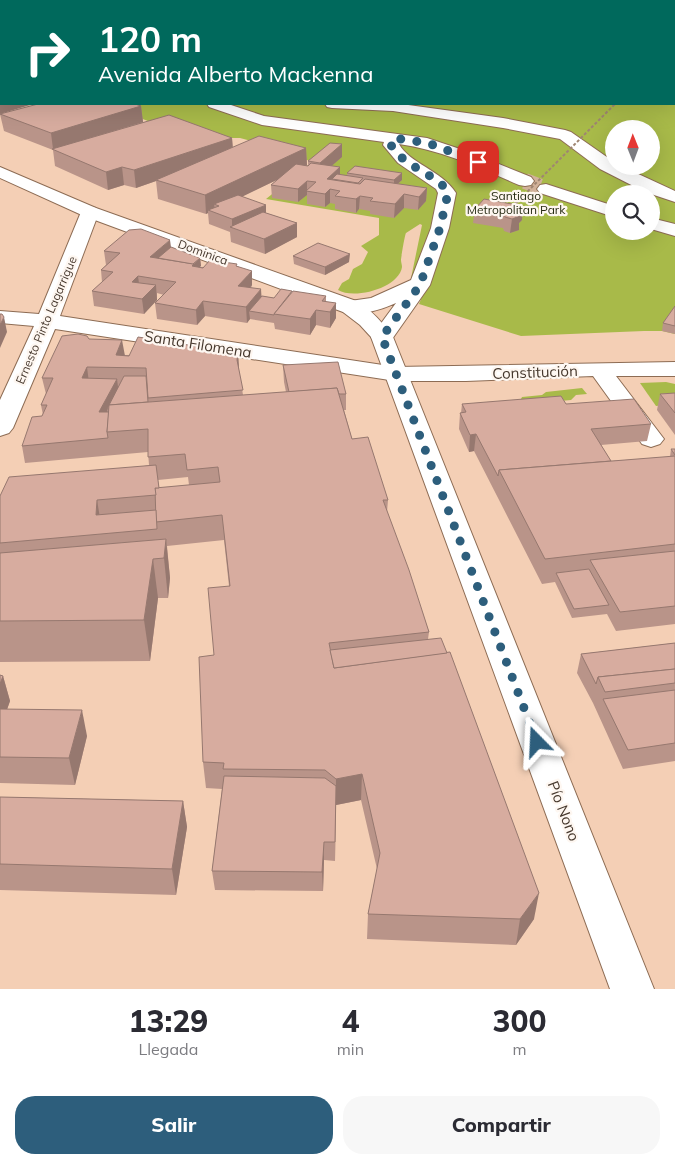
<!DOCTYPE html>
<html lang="es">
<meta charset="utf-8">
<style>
:root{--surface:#fff;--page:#f7f7f7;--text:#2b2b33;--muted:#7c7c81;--accent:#2d5e7c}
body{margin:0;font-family:Mulish,sans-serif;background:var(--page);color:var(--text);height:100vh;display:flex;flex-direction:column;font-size:19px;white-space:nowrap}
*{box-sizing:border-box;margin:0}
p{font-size:16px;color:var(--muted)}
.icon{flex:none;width:28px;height:28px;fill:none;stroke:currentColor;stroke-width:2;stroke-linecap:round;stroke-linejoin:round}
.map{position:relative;height:989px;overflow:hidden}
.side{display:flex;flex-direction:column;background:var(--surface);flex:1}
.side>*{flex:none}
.top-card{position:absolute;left:0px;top:0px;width:675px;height:105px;box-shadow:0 5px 20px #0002;background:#00695c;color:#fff;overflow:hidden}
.needle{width:32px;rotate:359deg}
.controls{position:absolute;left:605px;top:120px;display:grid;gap:10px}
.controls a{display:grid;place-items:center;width:55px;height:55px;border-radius:50%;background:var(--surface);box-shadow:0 5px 20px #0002;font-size:25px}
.pin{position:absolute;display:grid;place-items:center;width:42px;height:42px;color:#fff;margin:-21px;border-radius:10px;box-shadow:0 2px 8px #0006}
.me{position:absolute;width:55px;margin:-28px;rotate:339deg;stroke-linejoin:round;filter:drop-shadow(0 0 4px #0008)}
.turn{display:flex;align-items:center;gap:18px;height:105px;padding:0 15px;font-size:22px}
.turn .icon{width:65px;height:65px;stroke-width:2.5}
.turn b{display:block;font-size:35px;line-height:42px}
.eta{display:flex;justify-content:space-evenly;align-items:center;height:85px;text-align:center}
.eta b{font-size:30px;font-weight:800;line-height:35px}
.button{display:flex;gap:10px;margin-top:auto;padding:10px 15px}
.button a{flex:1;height:58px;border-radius:20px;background:var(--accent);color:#fff;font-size:20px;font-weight:800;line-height:58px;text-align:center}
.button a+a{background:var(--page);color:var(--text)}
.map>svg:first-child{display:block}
</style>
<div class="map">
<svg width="675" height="989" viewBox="0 0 675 989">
<rect width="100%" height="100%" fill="#f4cfb5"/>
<g fill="#a8ba49" fill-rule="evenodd">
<path d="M0 0H675V334L662 331H644L521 336 419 304 427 285 410 283 422 225 420 224 406 233C405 234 401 258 401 260 401 262 402 265 402 267 399 288 354 300 338 290L342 283 349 279 353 269 362 264 368 252 361 246 379 235V218L266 199 313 161 300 159 263 144 240 138H221L153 123 104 104H674V1H1V65ZM614 129H651V166H614ZM614 194H651V231H614Z"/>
<path d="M666 382 675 384V404L656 406 640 383Z"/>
<path d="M582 388 587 394 576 395 571 400 537 403 520 401 522 397 542 395 546 392Z"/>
</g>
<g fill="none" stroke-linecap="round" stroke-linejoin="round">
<path stroke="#d1b19a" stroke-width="16" stroke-dasharray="16 8" stroke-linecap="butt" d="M525 181 546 189"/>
<g stroke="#8d6c54" stroke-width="2">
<g id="street">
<path d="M51 0H63L64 1H52Z"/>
<path d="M0 22 1 23V31L0 30Z"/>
<path d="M207 104H228L264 116 427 138 469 152 531 177 534 181 531 185 525 186 519 185C480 168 442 150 399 144 409 163 441 170 456 193L449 228 430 285 390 342 382 344 374 342 371 337 396 303C380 310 361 316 343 312L340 307 343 302 371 298 411 280 431 228 438 193 436 189 398 163 383 145 384 142 262 125 209 107Z"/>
<path d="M325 104H401L503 118 565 130 571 132 614 162V166H621L675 191V202L645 192 600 169 560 139 503 128 393 111 332 108 327 107Z"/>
<path d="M546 184 614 206V217L540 193 537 189 540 185Z"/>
<path d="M90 207 96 208 99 212 60 316 396 367 675 362V376H616L664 439 660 444 651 447 642 444 593 376 466 381H396L55 329 13 428 9 433 0 436V400L34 326 0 323V311L39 314 81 212 84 208Z"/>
<path d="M651 218 675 224V236L651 229Z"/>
</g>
</g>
<g stroke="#8d6c54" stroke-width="2">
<path id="secondary" d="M0 167 96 208 359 302C373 312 383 323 393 337L654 989H610L371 337 360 325 343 312 84 216 0 178Z"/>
</g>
<use href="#street" fill="#fff" fill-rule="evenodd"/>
<use href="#secondary" fill="#fff" fill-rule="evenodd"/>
<path stroke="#9f8572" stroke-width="2" stroke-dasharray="3 2" stroke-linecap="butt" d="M524 195 615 104"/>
<path stroke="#9f8572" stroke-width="2.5" stroke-dasharray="5.5 2.5" stroke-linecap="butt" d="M504 215 525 194"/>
</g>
<g fill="#b99489" fill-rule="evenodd">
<path d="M141 106 143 122 232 138 233 147 306 148 307 165 308 166V161L342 157 331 166 340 167V175L347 176V173H402V180L398 184 427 188 426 201 418 210 404 208 394 218 370 214V211L359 209 356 213 335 209V204L330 203 325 207 307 204V195L298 202 272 198 271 185 277 180 242 196 266 213 297 223V237L265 254 231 242 230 232 209 224 208 213 206 214 158 199 156 181 136 188 124 185 108 190 55 166 53 150 4 131 0 114Z"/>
<path d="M484 199 522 220 519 223V230L510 233 504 231 503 228 473 223 475 209Z"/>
<path d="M171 247 200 258 201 266 199 267 238 266 252 285 251 288 262 296 274 298 326 296V302L336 303V318L330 328 316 325 310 335 275 329 274 323 250 319 247 323 205 316 197 325 157 319 155 303 164 295 157 293V300L144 314 94 306 92 291 102 282 101 270 106 265 104 251Z"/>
<path d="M293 256 349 262 325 275 294 264Z"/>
<path d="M675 306V334L662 331 663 323Z"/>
<path d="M89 339 125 355 238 353 239 370 243 395 286 392 284 382 283 365 346 394V410H344L352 439 388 500 387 512 429 632 428 639 534 919 516 945 367 939 368 914 377 869 361 800 336 805 335 861 324 860 323 891 215 890 212 871 222 789 206 788 203 762 214 655 229 586 224 540 167 546 170 578 168 598H158L150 661 0 662V496L149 465 148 452 25 463 22 446 43 415 41 405 46 394 42 378ZM188 477 189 485 159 488 158 480Z"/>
<path d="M675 393V435L657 410 660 394Z"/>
<path d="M462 404H566L651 424 647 441 601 445 611 461 670 457 671 449H675V624L616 631 607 614 572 618 555 582 542 584 474 451 469 452 459 429 460 413H461Z"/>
<path d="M675 643V761L623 769 593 703 577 673 581 654Z"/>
<path d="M0 675 3 676 10 701 7 709 87 736 75 785 0 783Z"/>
<path d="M0 797 183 801 187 827 176 895 0 890Z"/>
</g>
<g fill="#96786f">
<rect x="0" y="70" width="1" height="16"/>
<path d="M1 101V104H30V105L0 114V102Z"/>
<path d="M141 106 143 122 53 149 51 133Z"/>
<path d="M232 138 233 156 156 180V181L136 188 134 170Z"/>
<path d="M342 144V157L320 176V163Z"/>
<path d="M306 148 307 165 219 208V206L214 204 215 210H208V213L206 214 205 195Z"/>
<path d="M122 167 124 185 108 190 106 172Z"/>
<path d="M340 167V180L332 179V188L330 190V203L325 207V194L327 179Z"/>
<path d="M402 173V180L394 187V180Z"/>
<path d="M307 181V195L298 202V189Z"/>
<path d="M427 188 426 201 418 210 419 197Z"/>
<path d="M404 194V208L394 218 395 204Z"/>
<path d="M360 196 359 209 356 213V199Z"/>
<path d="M266 205V218L232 228V219Z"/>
<path d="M523 206 522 220 519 223V230L510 233 512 219 517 214Z"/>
<path d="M297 223V237L265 254 264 239Z"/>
<path d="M170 240 172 254 159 265 150 257Z"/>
<path d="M350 254 349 262 325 275V267Z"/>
<path d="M200 258 201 266 194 272 188 270Z"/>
<path d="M252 271V285L239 301 238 286Z"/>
<path d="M138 276 140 291 132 282Z"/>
<path d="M156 285 157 300 144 314 142 299Z"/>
<path d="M261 289 262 304 249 311 250 319 247 323 246 307Z"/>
<path d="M203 301 205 316 197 325 196 310Z"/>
<path d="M336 303V318L330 328V312Z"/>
<path d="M316 310V325L310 335V319Z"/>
<path d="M4 317 7 332 0 348V325Z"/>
<path d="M122 340 125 356 116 355Z"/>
<path d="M238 353 239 369 238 376 237 360Z"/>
<path d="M87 367 89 383 82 378Z"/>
<path d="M117 379 119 395 107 409 108 417 99 412Z"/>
<path d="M476 434 474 451 469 452 470 435Z"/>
<path d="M97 500 100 518 96 515Z"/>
<path d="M166 539 170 578 168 598 164 558Z"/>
<path d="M153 559 158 598 150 661 144 620Z"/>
<path d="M3 676 10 701 0 730V684Z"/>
<path d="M82 710 87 736 75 785 69 758Z"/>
<path d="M362 774 361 800 336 805 335 861 336 779Z"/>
<path d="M183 801 187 827 176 895 172 869Z"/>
<path d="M324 842V860L323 891 322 872Z"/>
<path d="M539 893 534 919 516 945 520 919Z"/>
</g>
<g fill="#d7ac9f" stroke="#96786f">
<rect x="0" y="55" width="1" height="15"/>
<path d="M0 89H1V101L0 102Z"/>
<path d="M38 104H135L141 106 51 133 0 114Z"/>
<path d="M169 115 232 138 134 170 122 167 106 172 52 149Z"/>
<path d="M259 136 306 148 205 195 156 180Z"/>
<path d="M330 143 342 144 320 163 308 161Z"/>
<path d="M311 163 340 167 327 179 360 184 365 179 427 188 419 197 404 194 395 204 370 201 373 198 360 196 356 199 335 196 340 191 330 189 325 194 306 191 316 182 307 181 298 189 271 185 296 164 308 166Z"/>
<path d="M355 166 402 173 394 180 347 173Z"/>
<path d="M337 174 363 178 358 183 332 179Z"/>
<path d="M238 195 266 205 232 219 208 210 219 206 214 204Z"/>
<path d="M484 199 523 206 517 214 520 216 512 219 505 217 504 214 475 209Z"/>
<path d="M263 212 297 223 264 239 230 227Z"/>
<path d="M141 229 170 240 150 257 194 264 192 266 203 268 210 260 237 264 236 266 252 271 238 286 261 289 246 307 203 301 196 310 155 303 176 282 138 276 132 282 156 285 142 299 92 291 113 272 101 270 120 253 104 251 129 230Z"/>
<path d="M318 243 350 254 325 267 293 256Z"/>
<path d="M171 247 200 258 193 264 158 258Z"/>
<path d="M281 289 292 291 274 314V315L249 311 262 296 274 298Z"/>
<path d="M293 291 326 296 322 301 336 303 330 312 316 310 310 319 274 314Z"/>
<path d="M675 306V326L663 323Z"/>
<path d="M0 314H2L4 317 0 325Z"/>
<path d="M78 334 87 336 89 339 122 340 116 355 129 356 138 337 238 353 237 360 243 390 148 398 146 368 87 367 82 378 117 379 99 412H109L107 432 108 438 22 446 32 417 42 416 47 405H41L53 378H42L62 336Z"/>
<path d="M338 362 346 394H339L337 388 289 392 283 365Z"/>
<path d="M124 376H146L148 402 109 405V409H107Z"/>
<path d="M337 388 352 439 368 437 388 500H383L409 570 429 632 329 643 334 668 450 652 539 893 520 919 368 914 380 853 362 774 336 779 325 770 223 769 224 763 203 762 199 657 214 655 208 588 230 586 222 515 156 522 155 488 220 482 218 467 187 470 185 454 148 457V429L107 432 109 405Z"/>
<path d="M675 393V413L660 394Z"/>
<path d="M561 396 566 404 634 399 651 424 591 429 611 461 499 470 498 476 476 434 470 435 460 413 466 412 462 404Z"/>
<path d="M671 449H675V455Z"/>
<path d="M675 456V544L545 559 499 470Z"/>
<path d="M156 465 159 488H155L156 495 97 500 96 515 156 510 157 529 0 543V496L9 477Z"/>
<path d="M166 539 164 558 153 559 144 620 0 621V553Z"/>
<path d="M675 551V606L620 612 590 560Z"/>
<path d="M589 569 609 605 574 609 556 573Z"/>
<path d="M441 638 447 653 334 668 330 650Z"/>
<path d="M675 643V669L598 677 596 684 581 654Z"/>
<path d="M675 669V683L605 692 598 677Z"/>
<path d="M0 675 3 676 0 684Z"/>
<path d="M675 690V743L628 750 603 699Z"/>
<path d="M0 709 82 710 69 758 0 757Z"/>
<path d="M224 776 325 778 336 786 335 842H324L322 872 212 871Z"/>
<path d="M0 797 183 801 172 869 0 864Z"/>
</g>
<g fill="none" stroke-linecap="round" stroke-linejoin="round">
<path stroke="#2d5e7c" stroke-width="9" stroke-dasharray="0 16.2" d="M478 162 428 143 393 138 391 145C404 168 440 175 448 193L440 228 420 285 382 337 537 742"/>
</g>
<g text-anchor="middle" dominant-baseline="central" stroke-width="4.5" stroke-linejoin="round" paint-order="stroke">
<g font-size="12" fill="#282c15" stroke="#fef7f1">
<text x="516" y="195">Santiago<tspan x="516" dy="14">Metropolitan Park</tspan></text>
</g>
<g font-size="12" fill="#46382d" stroke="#fef7f1">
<text transform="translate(203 252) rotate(20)">Dominica</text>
<text transform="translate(46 320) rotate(-67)">Ernesto Pinto Lagarrigue</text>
</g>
<g font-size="15" fill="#46382d" stroke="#fef7f1">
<text transform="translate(198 344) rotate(9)">Santa Filomena</text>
<text transform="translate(535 372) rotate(-2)">Constitución</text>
<text transform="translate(564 811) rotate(69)">Pío Nono</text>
</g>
</g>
</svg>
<div class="controls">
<a><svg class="needle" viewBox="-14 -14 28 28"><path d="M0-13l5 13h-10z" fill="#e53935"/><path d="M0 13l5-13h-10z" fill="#7c7c81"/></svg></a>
<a><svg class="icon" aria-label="search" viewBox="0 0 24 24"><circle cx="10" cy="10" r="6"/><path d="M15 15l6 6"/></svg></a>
</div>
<div class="pin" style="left:478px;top:162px;background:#d93025"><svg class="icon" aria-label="arrive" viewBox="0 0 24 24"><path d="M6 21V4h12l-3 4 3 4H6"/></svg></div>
<svg class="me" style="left:537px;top:742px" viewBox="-20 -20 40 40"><path d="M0-17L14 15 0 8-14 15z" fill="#2d5e7c" stroke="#fff" stroke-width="4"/></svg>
<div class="top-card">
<div class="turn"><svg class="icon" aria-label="right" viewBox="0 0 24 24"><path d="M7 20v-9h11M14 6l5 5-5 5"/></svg><div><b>120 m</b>Avenida Alberto Mackenna</div></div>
</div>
</div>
<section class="side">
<div class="eta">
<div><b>13:29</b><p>Llegada</p></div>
<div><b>4</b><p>min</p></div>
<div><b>300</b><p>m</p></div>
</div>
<div class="button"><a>Salir</a><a>Compartir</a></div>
</section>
